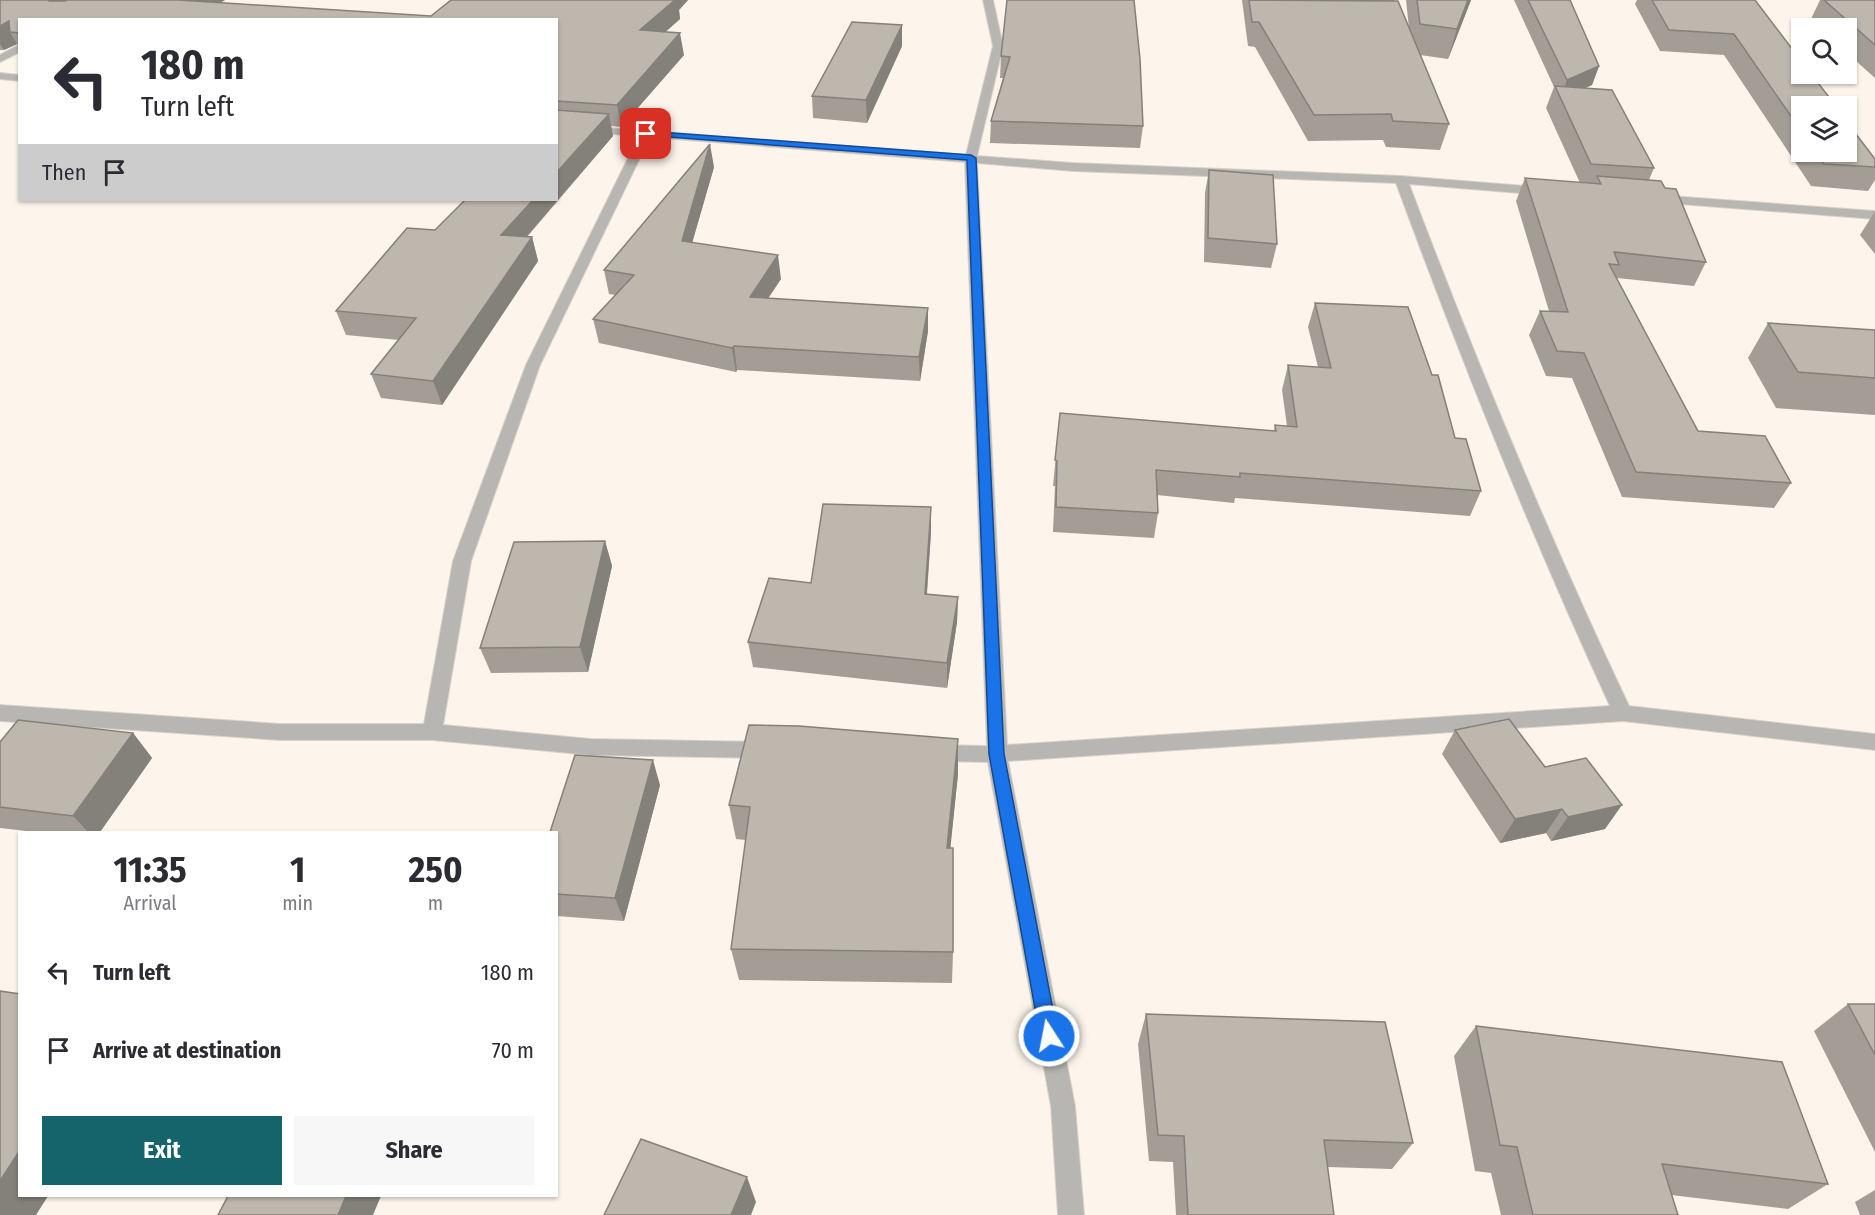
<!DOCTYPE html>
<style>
:root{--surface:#fff;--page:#f7f7f7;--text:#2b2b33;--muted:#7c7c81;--accent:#16646b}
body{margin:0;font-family:"Fira Sans Condensed",sans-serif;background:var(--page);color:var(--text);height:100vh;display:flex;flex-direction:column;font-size:22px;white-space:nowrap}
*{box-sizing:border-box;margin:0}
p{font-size:20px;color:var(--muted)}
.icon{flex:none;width:33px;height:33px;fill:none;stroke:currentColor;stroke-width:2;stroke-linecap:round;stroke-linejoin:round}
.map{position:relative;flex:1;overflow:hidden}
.sheet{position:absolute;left:18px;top:831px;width:540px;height:366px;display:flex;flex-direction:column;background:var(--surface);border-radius:0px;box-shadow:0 2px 4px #0004}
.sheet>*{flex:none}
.hud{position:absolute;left:18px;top:18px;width:540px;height:183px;border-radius:0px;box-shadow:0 2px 4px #0004;background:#fff;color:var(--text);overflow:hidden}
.fabs{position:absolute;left:1791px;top:18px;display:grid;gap:12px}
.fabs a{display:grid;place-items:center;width:66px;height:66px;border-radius:0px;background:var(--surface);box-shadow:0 2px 4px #0004;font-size:30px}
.pin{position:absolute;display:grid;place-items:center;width:51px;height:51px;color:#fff;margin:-26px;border-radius:12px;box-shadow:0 3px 9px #0006}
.me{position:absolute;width:66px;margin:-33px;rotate:349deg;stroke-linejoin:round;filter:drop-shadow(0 0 4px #0008)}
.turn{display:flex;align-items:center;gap:21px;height:126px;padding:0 24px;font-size:27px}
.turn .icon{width:78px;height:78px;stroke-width:2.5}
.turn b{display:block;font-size:42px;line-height:51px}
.then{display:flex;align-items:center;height:57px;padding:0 24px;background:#0003;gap:12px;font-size:22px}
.eta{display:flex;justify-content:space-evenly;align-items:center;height:102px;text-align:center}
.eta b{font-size:36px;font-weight:700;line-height:42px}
.button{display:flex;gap:12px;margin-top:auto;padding:12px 24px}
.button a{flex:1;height:69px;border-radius:0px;background:var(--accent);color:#fff;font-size:24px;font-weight:700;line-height:69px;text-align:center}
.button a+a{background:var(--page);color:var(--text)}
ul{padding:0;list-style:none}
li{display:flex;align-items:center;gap:18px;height:78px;padding:0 24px}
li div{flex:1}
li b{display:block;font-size:22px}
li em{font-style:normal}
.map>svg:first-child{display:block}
</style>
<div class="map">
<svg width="1875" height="1215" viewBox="0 0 1875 1215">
<rect width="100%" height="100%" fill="#fdf5ec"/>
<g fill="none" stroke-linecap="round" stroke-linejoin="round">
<g stroke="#dad3cb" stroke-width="2">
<g id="minor">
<path d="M983 0H993L1003 46 977 156 1073 163 1401 176 1550 188 1552 191 1546 195 1409 184C1476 361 1548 535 1629 706L1875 734V750L1623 721 1008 761 1075 1106 1084 1215H1058L1051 1106 988 762 935 761 928 759 925 753 928 747 935 745 987 746 965 162 650 137 540 365 471 561 443 725 591 739 766 742 773 744 776 750 773 756 766 758 591 755 432 740H280L0 721V705L280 724H424L453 561 526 365 639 136 556 130V124L966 155 993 46ZM977 163 1073 171 1396 183C1461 360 1531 535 1610 706L1007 745Z"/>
<path d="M20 44V52L0 62V55Z"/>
<path d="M0 73 20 75V81L0 79Z"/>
<path d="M1657 195 1875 211V219L1653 202 1651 199 1653 196Z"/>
</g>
</g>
<use href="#minor" fill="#b8b6b2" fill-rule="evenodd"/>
</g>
<g fill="#a39d96">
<path d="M0 0H225L220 3 431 16 451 0H688L679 10 680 19 665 32 684 55 621 127 611 126 613 136 527 237H532L538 261 442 405 381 398 371 374 399 340 346 335 336 311 435 230 556 200V20H20V48L17 44 4 50H0Z"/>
<path d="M1007 0 1143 126 1140 148 990 143 991 121 1003 78H1000L1001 56Z"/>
<path d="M1242 0H1394L1409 28 1406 0H1471L1448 59 1420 55 1449 124 1440 150 1386 147 1383 140 1308 141 1255 47 1248 46Z"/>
<path d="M1514 0H1570L1599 66 1592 85 1585 88 1654 168 1649 180 1706 262 1694 286 1617 278 1698 431 1791 483 1774 508 1622 497 1572 378 1546 376 1529 335 1540 311H1549L1516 201 1525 178 1580 183 1546 108 1554 87Z"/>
<path d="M1637 0H1755L1802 106V152H1846L1875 159V180L1868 191 1811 186 1724 55 1660 51 1635 4Z"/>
<path d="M1820 0H1875V78L1846 52V28H1822L1811 19Z"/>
<path d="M902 46 867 123 813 118 812 96Z"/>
<path d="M714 167 692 243 781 279 768 298 928 308V331L920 381 737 370 736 372 599 343 593 319 616 295 609 294 604 270Z"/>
<path d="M1209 170 1277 244 1271 268 1204 262 1205 193Z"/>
<path d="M1875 211V254L1860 235Z"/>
<path d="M1315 303 1455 438 1481 491 1470 516 1235 498 1234 503 1157 495 1158 513 1154 538 1053 532 1055 486H1053L1060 413 1274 431 1275 425 1287 426 1282 390 1288 365 1318 367 1308 327Z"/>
<path d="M1768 323 1875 330V415L1776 408 1748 358Z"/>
<path d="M931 532 927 594 958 597 957 622 947 688 753 667 748 642 811 583Z"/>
<path d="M605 541 612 566 588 672 491 673 480 648Z"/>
<path d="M1455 730 1545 767 1605 829 1551 841 1546 833 1500 843 1442 754Z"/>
<path d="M133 733 152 758 100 832H35L0 828V742Z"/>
<path d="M958 774 950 848 953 952 952 983 739 980 731 949 746 840 736 839 729 805Z"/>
<path d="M660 785 624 921 556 916V832Z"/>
<path d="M1848 1004H1875V1152L1814 1031Z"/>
<path d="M1146 1014 1413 1143 1392 1169 1327 1167 1334 1215H1176L1173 1162 1149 1161 1138 1044Z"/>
<path d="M1476 1026 1828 1184 1788 1209 1671 1195 1678 1215H1501L1491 1173 1475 1171 1454 1056Z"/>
<path d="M1875 1190V1215H1860L1855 1202Z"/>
</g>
<g fill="#84807a">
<path d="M49 0H88L60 18Z"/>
<path d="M179 0H225L189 20Z"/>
<path d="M668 0H688L679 10 680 19 644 51 640 30Z"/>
<path d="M1468 0H1471L1448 59 1457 29Z"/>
<path d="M9 21 10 32 17 44 4 50 0 44V26Z"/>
<path d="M902 25V46L867 123 866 100Z"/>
<path d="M680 33 684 55 621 127 617 105Z"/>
<path d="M1599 66 1592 85 1560 99 1567 80Z"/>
<path d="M609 114 613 136 508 258 501 235 533 200H556V173Z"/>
<path d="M710 144 714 167 686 264 682 241Z"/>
<path d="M532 237 538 261 442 405 433 381Z"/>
<path d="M778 255 781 279 753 321 750 297Z"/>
<path d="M928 308V331L920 381 919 357Z"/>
<path d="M734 346 737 370 736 372 732 348Z"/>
<path d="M931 507V532L925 619V594Z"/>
<path d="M605 541 612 566 588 672 580 647Z"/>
<path d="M958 597 957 622 947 688V663Z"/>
<path d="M133 733 152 758 100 832H88L73 816Z"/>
<path d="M958 739V774L947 881V848Z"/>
<path d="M653 760 660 785 624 921 615 898Z"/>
<path d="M1622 805 1605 829 1551 841 1568 817Z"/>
<path d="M1562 809 1546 833 1500 843 1515 819Z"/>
<path d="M20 1150V1196H48L36 1215H0V1181Z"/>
<path d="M747 1177 756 1202 751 1215H731Z"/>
<path d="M346 1196H381L373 1215H338Z"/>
</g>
<g fill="#bdb7ae" stroke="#84807a" stroke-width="1.5">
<path d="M0 0H49V1H65L67 0H179L431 16 451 0H675L640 30 680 33 617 105 556 101V20H20V33L10 32 9 21 0 26Z"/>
<path d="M1007 0H1134L1140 59 1143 126 991 121 1010 57 1001 56Z"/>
<path d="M1249 0 1398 1 1449 124 1393 121 1391 114 1314 115 1259 22H1252Z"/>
<path d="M1417 0H1468L1457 29 1420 24Z"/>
<path d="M1528 0H1570L1599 66 1567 80Z"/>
<path d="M1652 0H1755L1802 62V74H1811L1836 106H1802V132L1734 34 1669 30Z"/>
<path d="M1824 0H1875V45Z"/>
<path d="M852 22 902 25 866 100 812 96Z"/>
<path d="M1555 86 1612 90 1654 168 1591 164Z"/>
<path d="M556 110 609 114 556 173Z"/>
<path d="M1846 121 1875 159V167L1824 164 1815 152H1846Z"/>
<path d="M710 144 682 241 778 255 750 297 928 308 919 357 734 346 732 348 593 319 634 275 604 270Z"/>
<path d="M1209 170 1273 175 1277 244 1208 238Z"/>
<path d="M1597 176 1661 181 1665 188 1676 189 1706 262 1614 252 1619 265 1609 264 1698 431 1765 436 1791 483 1636 472 1584 353 1557 351 1540 311 1568 312 1525 178 1601 184Z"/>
<path d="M465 200H533L501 235 532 237 433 381 371 374 416 318 336 311 407 228 435 230Z"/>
<path d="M1315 303 1408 307 1432 375H1438L1455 438 1466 439 1481 491 1240 473V477L1156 470 1158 513 1056 507 1057 461 1055 460 1060 413 1276 431 1275 425 1297 427 1288 365 1331 368Z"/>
<path d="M1768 323 1875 330V378L1798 372Z"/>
<path d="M823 504 931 507 925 594 958 597 947 663 748 642 769 578 811 583Z"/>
<path d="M605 541 580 647 480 648 514 542Z"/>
<path d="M1509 719 1545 767 1586 758 1622 805 1568 817 1562 809 1515 819 1455 730Z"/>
<path d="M18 720 133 733 73 816 0 807V742Z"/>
<path d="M749 725 799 726 958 739 947 848H953V952L731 949 750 807 729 805Z"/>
<path d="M575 755 653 760 615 898 556 894V832H550Z"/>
<path d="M0 991 20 994V1150L0 1181Z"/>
<path d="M1848 1004H1875V1055Z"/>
<path d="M1146 1014 1385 1022 1413 1143 1324 1140 1334 1215H1188L1184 1136 1158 1135Z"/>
<path d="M1476 1026 1782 1062 1828 1184 1662 1164 1678 1215H1533L1517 1147 1500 1145Z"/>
<path d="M641 1139 747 1177 731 1215H604Z"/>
<path d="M228 1196H346L338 1215H218Z"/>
</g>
<path fill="#1a73e8" stroke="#114b97" stroke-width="1.5" d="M646 131 971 155 976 158 1004 754 1058 1036 1056 1042 1049 1044 1043 1042 1040 1036 989 754 967 160 643 135 641 134Z"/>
</svg>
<div class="fabs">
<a><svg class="icon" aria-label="search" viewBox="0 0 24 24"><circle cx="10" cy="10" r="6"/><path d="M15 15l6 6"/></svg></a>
<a><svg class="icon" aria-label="layers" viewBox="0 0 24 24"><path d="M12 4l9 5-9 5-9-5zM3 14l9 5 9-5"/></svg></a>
</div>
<div class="pin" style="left:646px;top:134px;background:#d93025"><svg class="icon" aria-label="arrive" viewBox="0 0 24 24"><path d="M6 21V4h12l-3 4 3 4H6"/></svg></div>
<svg class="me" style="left:1049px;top:1036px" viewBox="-20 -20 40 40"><circle r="17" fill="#1a73e8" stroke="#fff" stroke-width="3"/><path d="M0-11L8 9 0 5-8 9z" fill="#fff"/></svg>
<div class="hud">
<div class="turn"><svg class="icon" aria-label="left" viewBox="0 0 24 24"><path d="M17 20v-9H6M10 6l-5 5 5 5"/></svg><div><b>180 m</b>Turn left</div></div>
<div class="then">Then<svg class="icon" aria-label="arrive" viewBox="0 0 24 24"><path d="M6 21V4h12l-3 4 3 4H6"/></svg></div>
</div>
<section class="sheet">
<div class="eta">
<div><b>11:35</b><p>Arrival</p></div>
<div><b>1</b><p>min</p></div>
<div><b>250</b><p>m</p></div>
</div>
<ul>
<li><svg class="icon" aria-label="left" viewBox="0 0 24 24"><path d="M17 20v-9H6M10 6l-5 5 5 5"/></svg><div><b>Turn left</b></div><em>180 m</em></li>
<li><svg class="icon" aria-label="arrive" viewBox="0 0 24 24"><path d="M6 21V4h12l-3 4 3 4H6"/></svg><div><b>Arrive at destination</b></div><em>70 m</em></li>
</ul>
<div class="button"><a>Exit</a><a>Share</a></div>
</section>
</div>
